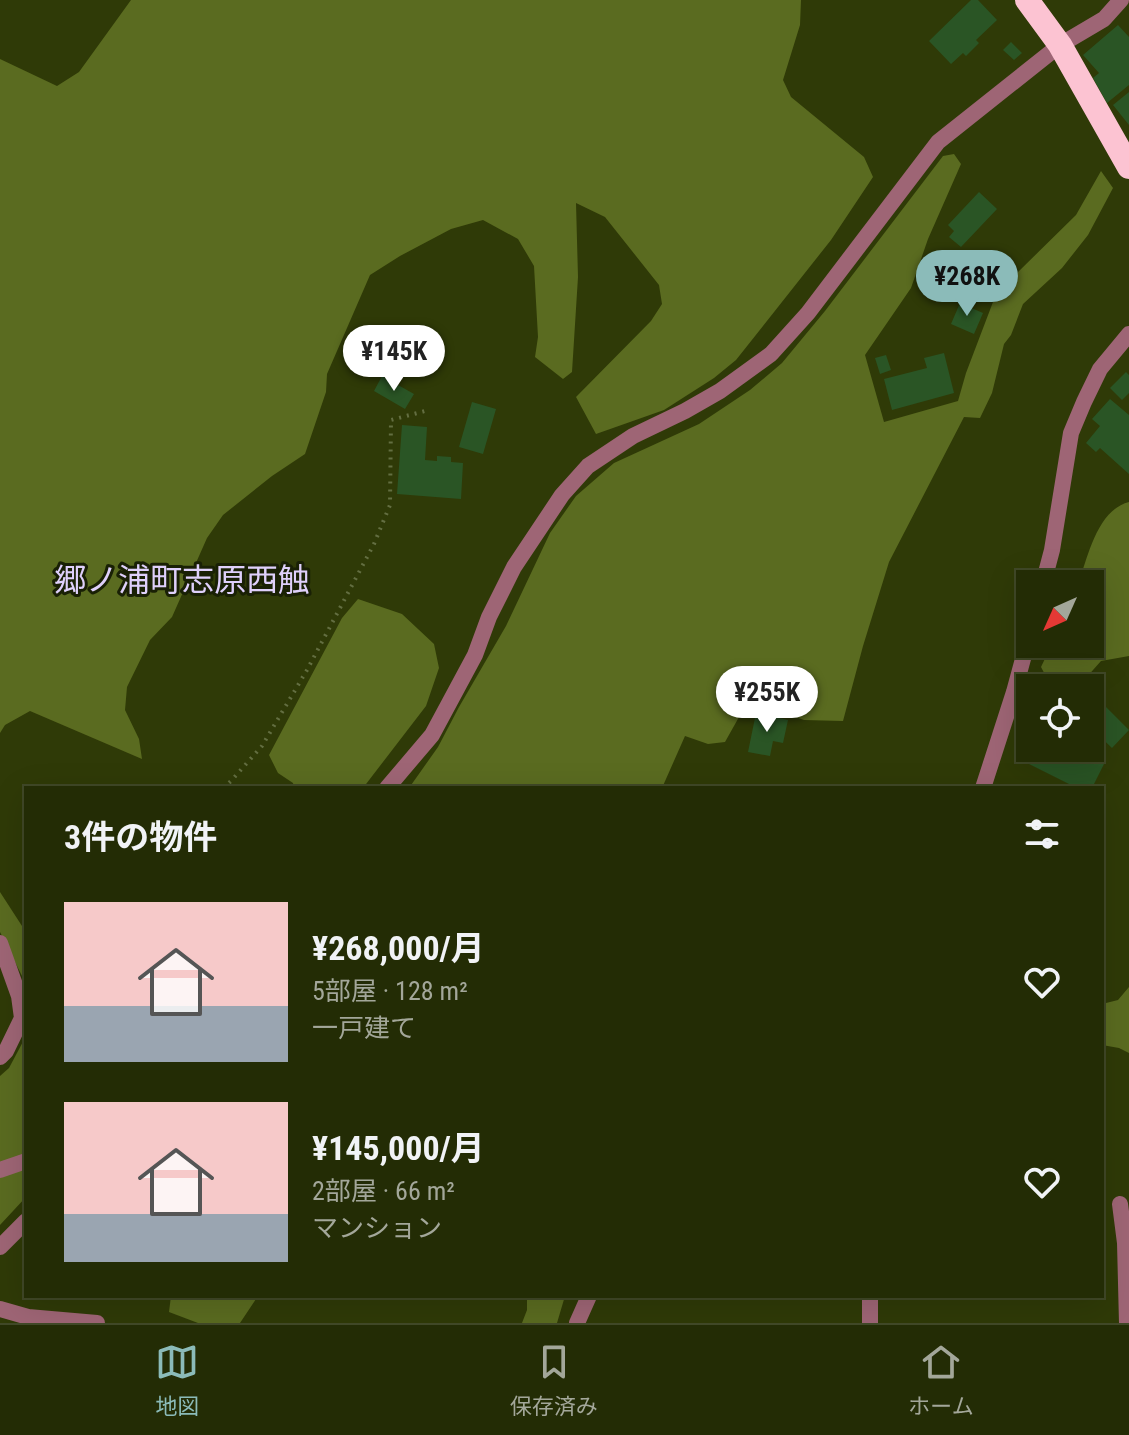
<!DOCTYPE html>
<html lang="ja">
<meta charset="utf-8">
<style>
:root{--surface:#232c05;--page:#2b340f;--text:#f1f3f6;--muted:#a3a79a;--line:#404827;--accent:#8bbbb9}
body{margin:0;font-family:"Roboto Condensed","Noto Sans JP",sans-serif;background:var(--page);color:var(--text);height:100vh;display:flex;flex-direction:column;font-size:30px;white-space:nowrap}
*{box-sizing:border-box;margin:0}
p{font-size:26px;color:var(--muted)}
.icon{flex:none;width:44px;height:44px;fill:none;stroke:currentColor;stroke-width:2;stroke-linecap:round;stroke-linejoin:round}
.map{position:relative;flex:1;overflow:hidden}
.panel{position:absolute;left:24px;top:786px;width:1080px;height:512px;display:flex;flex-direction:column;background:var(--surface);border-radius:0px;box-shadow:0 8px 32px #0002,0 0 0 2px var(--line)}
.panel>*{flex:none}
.needle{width:52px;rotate:225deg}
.buttons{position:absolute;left:1016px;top:570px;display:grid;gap:16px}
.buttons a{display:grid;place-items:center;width:88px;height:88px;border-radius:0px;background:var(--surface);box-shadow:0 8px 32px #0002,0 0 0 2px var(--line);font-size:40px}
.price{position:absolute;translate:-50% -68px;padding:0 18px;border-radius:28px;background:#fff;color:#222;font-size:26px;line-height:52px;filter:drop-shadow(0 2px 4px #0008)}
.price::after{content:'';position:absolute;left:50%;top:48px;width:24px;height:18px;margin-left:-12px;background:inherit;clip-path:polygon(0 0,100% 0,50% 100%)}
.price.active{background:var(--accent);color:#111}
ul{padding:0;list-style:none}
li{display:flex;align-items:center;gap:24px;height:200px;padding:0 40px}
li span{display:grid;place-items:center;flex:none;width:224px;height:160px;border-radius:0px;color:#555}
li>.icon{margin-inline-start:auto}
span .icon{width:96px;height:96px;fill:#fffc;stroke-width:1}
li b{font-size:34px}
h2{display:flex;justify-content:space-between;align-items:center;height:96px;padding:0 40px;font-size:34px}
.menu{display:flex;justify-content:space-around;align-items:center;height:112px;border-top:2px solid var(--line);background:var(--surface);font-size:22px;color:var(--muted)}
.menu a{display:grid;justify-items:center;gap:4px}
.menu .active{color:var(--accent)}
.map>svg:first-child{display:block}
.forest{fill:#5a6b20}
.building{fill:#2a5525}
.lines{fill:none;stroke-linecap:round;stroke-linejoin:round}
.path{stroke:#636e41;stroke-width:4;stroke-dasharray:2 6;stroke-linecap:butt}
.street{stroke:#9e6575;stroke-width:16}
.highway{stroke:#fcc3d2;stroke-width:24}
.labels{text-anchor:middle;stroke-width:6;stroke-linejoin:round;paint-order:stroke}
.quarter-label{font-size:32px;fill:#dfd0fb;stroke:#192005}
</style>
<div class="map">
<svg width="1129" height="1323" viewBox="0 0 1129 1323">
<rect width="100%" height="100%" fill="#2f3a07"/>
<path class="forest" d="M 131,0 L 801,0 L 800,25 L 783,80 L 791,97 L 864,157 L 873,177 L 831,240 L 736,360 L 714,378 L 664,410 L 596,434 L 576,397 L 651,321 L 662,304 L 659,285 L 605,217 L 576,203 L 578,277 L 572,372 L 563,379 L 535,357 L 538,337 L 534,266 L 518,239 L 483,220 L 451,229 L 400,256 L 370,275 L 327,374 L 326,392 L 305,454 L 272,476 L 223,515 L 207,538 L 172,617 L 150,640 L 127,687 L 125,710 L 139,739 L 142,759 L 30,711 L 5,725 L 0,733 L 0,59 L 57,86 L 79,72 Z
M 954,154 L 961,164 L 928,239 L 911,288 L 865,355 L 884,422 L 958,401 L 966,373 L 993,302 L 1017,273 L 1076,215 L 1101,171 L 1113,188 L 1088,235 L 1062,268 L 1023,304 L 1011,335 L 1004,344 L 992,393 L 980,418 L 964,417 L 889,562 L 863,646 L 843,721 L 804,720 L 748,701 L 725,742 L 708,744 L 685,736 L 662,788 L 409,788 L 438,747 L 459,707 L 506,626 L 550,533 L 576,496 L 614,463 L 699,424 L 750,390 L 782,363 L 825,311 L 943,156 Z
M 1129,502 L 1129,656 L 1101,661 L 1077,688 L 1052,688 L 1041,667 L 1052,644 L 1090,644 L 1090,584 L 1078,584 C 1088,557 1097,510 1129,502 Z
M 358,599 L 402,614 L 434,644 L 439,668 L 426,706 L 363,788 L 294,788 L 293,783 L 278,773 L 269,755 L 342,618 Z
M 0,892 L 22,926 L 26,928 L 26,984 L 0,932 Z
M 1129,987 L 1129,1053 L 1119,1048 L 1102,1045 L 1102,1004 L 1118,1000 Z
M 26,1036 L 26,1197 L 0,1225 L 0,1076 L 9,1068 Z
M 171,1296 L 258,1296 L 240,1323 L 198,1323 L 169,1312 Z
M 527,1296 L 565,1296 L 557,1323 L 522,1323 L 527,1310 Z"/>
<path class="building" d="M 971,0 L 978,0 L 997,20 L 976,40 L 979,43 L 966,56 L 963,53 L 951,64 L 929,41 Z
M 1118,25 L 1129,37 L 1129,85 L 1107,103 L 1093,78 L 1099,73 L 1083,55 Z
M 1011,42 L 1022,53 L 1014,60 L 1003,50 Z
M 1129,92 L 1129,125 L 1113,105 Z
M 979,192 L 997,209 L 961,247 L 949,237 L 954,231 L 948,225 Z
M 960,303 L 983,313 L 974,334 L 951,324 Z
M 944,353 L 954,393 L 892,410 L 884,379 L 927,368 L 924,358 Z
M 886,355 L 891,370 L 880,374 L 875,358 Z
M 1126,372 L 1129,375 L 1129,393 L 1122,400 L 1110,388 Z
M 382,376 L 414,394 L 405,409 L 374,391 Z
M 1110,399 L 1129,415 L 1129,474 L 1100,448 L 1096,452 L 1086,443 L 1100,426 L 1092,419 Z
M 472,402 L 496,409 L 483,454 L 459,447 Z
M 402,425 L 427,427 L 425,460 L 437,461 L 437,456 L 451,457 L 451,462 L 463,463 L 461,499 L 397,494 Z
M 1095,696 L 1129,730 L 1112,748 L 1090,727 L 1090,701 Z
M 756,713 L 788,720 L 783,743 L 773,741 L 770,756 L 748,752 Z
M 1030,741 L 1030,748 L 1072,748 L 1104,764 L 1092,788 L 1077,788 L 1021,760 Z"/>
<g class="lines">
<path class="path" d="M 223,788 L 231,781 L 262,746 L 307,670 L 374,544 L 390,505 L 391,420 L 425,411"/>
<path class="street" d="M 1043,584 L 1052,550 L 1071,433 L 1084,402 L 1100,369 L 1129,334
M 387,788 L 432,735 L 475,655 L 489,617 L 514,567 L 562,495 L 588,466 L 633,436 L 685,411 L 720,391 L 771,354 L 808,313 L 938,142 L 1060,45 L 1104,19 L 1121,0
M 983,788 L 1014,692 L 1030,633
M 0,943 L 19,996 L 22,1018 L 6,1051 L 0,1057
M 0,1170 L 26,1161
M 1120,1204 L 1125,1243 L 1127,1323
M 0,1247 L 26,1221
M 0,1309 L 28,1317 L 97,1323
M 577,1323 L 589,1296
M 870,1323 L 870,1296"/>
<path class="highway" d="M 1027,0 L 1060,45 L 1129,167"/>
</g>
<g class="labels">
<g class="quarter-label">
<text x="182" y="591">郷ノ浦町志原西触</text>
</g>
</g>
</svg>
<div class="buttons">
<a><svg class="needle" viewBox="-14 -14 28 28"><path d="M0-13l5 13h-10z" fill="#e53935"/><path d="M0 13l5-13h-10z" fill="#a3a79a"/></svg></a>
<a><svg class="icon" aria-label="locate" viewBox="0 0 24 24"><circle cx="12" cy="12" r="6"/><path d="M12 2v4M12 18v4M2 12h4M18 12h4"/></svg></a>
</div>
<b class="price active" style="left:967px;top:318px">¥268K</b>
<b class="price" style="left:394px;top:393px">¥145K</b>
<b class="price" style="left:767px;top:734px">¥255K</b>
<section class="panel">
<h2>3件の物件<svg class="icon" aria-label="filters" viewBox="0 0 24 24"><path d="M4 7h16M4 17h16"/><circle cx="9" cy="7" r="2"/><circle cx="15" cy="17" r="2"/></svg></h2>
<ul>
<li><span style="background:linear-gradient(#f6c9c9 65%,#9aa5b1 0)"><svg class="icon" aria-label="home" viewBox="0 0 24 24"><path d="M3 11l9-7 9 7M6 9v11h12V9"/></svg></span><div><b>¥268,000/月</b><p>5部屋 · 128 m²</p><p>一戸建て</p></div><svg class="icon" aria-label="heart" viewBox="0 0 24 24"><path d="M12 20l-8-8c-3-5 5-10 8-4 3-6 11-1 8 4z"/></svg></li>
<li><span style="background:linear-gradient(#f6c9c9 70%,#9aa5b1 0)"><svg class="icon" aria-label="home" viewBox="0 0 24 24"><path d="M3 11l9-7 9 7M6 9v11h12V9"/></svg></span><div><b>¥145,000/月</b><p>2部屋 · 66 m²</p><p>マンション</p></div><svg class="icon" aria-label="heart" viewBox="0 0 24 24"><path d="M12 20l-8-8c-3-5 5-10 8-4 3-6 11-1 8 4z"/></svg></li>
</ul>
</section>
</div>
<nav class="menu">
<a class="active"><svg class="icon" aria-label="map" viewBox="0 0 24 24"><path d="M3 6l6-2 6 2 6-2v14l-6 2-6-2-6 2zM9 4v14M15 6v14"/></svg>地図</a>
<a><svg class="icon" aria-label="saved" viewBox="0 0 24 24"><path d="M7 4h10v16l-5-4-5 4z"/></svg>保存済み</a>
<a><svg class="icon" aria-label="home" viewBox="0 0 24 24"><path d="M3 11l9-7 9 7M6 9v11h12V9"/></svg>ホーム</a>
</nav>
